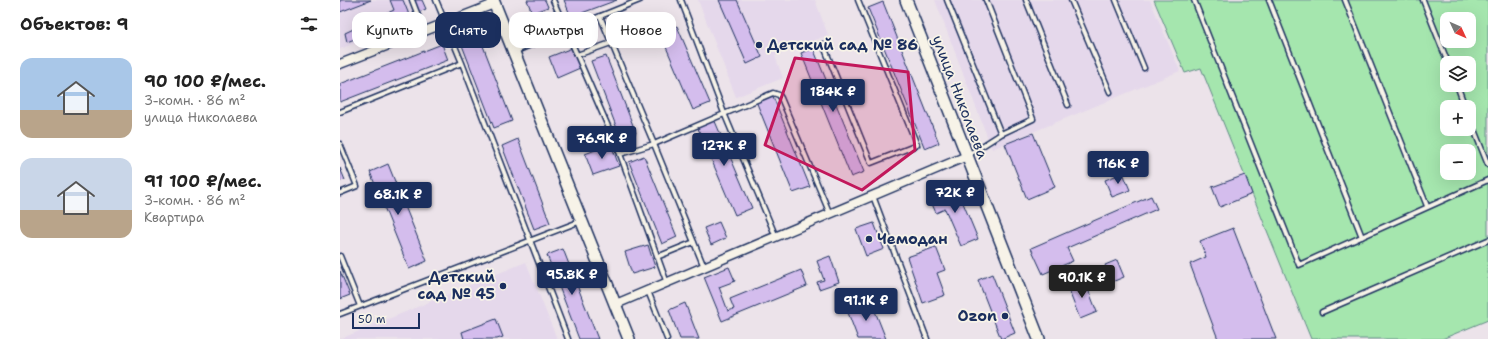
<!DOCTYPE html>
<html lang="ru">
<meta charset="utf-8">
<style>
:root{--surface:#fff;--page:#f2f2f2;--text:#222;--muted:#767676;--accent:#1b2f5e}
body{margin:0;font-family:"Shantell Sans",sans-serif;background:var(--page);color:var(--text);height:100vh;display:flex;flex-direction:column;font-size:15px;white-space:nowrap}
*{box-sizing:border-box;margin:0}
p{font-size:13px;color:var(--muted)}
.icon{flex:none;width:22px;height:22px;fill:none;stroke:currentColor;stroke-width:2;stroke-linecap:round;stroke-linejoin:round}
.map{position:relative;flex:1;overflow:hidden}
.details{display:flex;flex-direction:column;background:var(--surface);width:340px}
.details>*{flex:none}
.guide{position:absolute;left:12px;top:12px;width:380px;height:36px;display:flex;gap:8px}
.needle{width:26px;rotate:134deg}
.tools{position:absolute;left:1100px;top:12px;display:grid;gap:8px}
.tools a{display:grid;place-items:center;width:36px;height:36px;border-radius:8px;background:var(--surface);box-shadow:0 4px 16px #0002;font-size:20px}
.scale{position:absolute;left:12px;bottom:10px;width:68px;box-sizing:border-box;padding-left:4px;border:2px solid #1b2f5e;border-top:0;font-size:11px;line-height:14px;white-space:nowrap;color:#1b2f5e;-webkit-text-stroke:3px #f7f3e8;paint-order:stroke}
.price{position:absolute;translate:-50% -34px;padding:0 9px;border-radius:4px;background:var(--accent);color:#fff;font-size:13px;line-height:26px;filter:drop-shadow(0 1px 2px #0008)}
.price::after{content:'';position:absolute;left:50%;top:24px;width:12px;height:9px;margin-left:-6px;background:inherit;clip-path:polygon(0 0,100% 0,50% 100%)}
.price.selected{background:#222;color:#fff}
ul{padding:0;list-style:none}
li{display:flex;align-items:center;gap:12px;height:100px;padding:0 20px}
li span{display:grid;place-items:center;flex:none;width:112px;height:80px;border-radius:12px;color:#555}
li>.icon{margin-inline-start:auto}
span .icon{width:48px;height:48px;fill:#fffc;stroke-width:1}
li b{font-size:17px}
h2{display:flex;justify-content:space-between;align-items:center;height:48px;padding:0 20px;font-size:17px}
.chip{padding:0 14px;border-radius:12px;background:var(--surface);box-shadow:0 4px 16px #0002;font-size:14px;line-height:36px}
.chip.selected{background:var(--accent);color:#fff}
main{display:flex;flex:1;min-height:0}
.map>svg:first-child{display:block}
.built{fill:#e5d8eb}
.green{fill:#a5e6ae;stroke:#608a86;fill-rule:evenodd}
.building{fill:#d4bded;stroke:#1b2f5e}
.lines{fill:none;stroke-linecap:round;stroke-linejoin:round}
.lane-casing{stroke:#1b2f5e;stroke-width:7}
.street-casing{stroke:#1b2f5e;stroke-width:11}
.secondary-casing{stroke:#1b2f5e;stroke-width:14}
.lane{stroke:#f7f3e8;stroke-width:4}
.street{stroke:#f7f3e8;stroke-width:8}
.secondary{stroke:#f7f3e8;stroke-width:11}
.marked{fill:#c2185b;fill-opacity:0.2;stroke:#c2185b;stroke-width:3;stroke-linejoin:round}
.poi-dot{fill:#1b2f5e;stroke:#f7f3e8;stroke-width:1.5}
.labels{text-anchor:middle;stroke-width:3.5;stroke-linejoin:round;paint-order:stroke}
.poi-label{font-size:15px;font-weight:bold;fill:#1b2f5e;stroke:#f7f3e8;text-anchor:start}
.street-label{font-size:15px;fill:#1b2f5e;stroke:#f7f3e8}
</style>
<main>
<section class="details">
<h2>Объектов: 9<svg class="icon" aria-label="filters" viewBox="0 0 24 24"><path d="M4 7h16M4 17h16"/><circle cx="9" cy="7" r="2"/><circle cx="15" cy="17" r="2"/></svg></h2>
<ul>
<li><span style="background:linear-gradient(#a9c7e8 65%,#b9a48a 0)"><svg class="icon" aria-label="home" viewBox="0 0 24 24"><path d="M3 11l9-7 9 7M6 9v11h12V9"/></svg></span><div><b>90 100 ₽/мес.</b><p>3-комн. · 86 m²</p><p>улица Николаева</p></div></li>
<li><span style="background:linear-gradient(#c9d6e8 65%,#b9a48a 0)"><svg class="icon" aria-label="home" viewBox="0 0 24 24"><path d="M3 11l9-7 9 7M6 9v11h12V9"/></svg></span><div><b>91 100 ₽/мес.</b><p>3-комн. · 86 m²</p><p>Квартира</p></div></li>
</ul>
</section>
<div class="map">
<svg width="1148" height="339" viewBox="0 0 1148 339">
<rect width="100%" height="100%" fill="#ece3ea"/>
<filter id="ink" filterUnits="userSpaceOnUse"><feTurbulence type="fractalNoise" baseFrequency=".025" numOctaves="2"/><feDisplacementMap in="SourceGraphic" scale="8" xChannelSelector="R" yChannelSelector="G"/><feConvolveMatrix kernelMatrix="1 2 1 2 8 2 1 2 1" color-interpolation-filters="sRGB"/></filter>
<g filter="url(#ink)">
<path class="built" d="M 0,0 L 67,0 L 76,20 L 0,49 Z
M 358,0 L 475,0 L 488,35 L 435,56 L 443,78 L 396,97 Z
M 595,0 L 810,0 L 840,71 L 652,149 Z
M 186,262 L 217,339 L 0,339 Z"/>
<path class="green" d="M 814,0 L 1148,0 L 1148,320 L 1102,339 L 971,339 L 861,68 L 845,73 ZM 1107,19 L 1129,19 L 1129,41 L 1107,41 ZM 1107,63 L 1129,63 L 1129,85 L 1107,85 ZM 1107,107 L 1129,107 L 1129,129 L 1107,129 ZM 1107,151 L 1129,151 L 1129,173 L 1107,173 Z"/>
<path class="building" d="M 0,0 L 31,0 L 0,12 Z
M 50,0 L 63,0 L 70,17 L 7,42 L 5,33 L 54,10 Z
M 73,0 L 82,0 L 86,9 L 79,12 Z
M 187,0 L 205,0 L 208,7 L 192,13 Z
M 224,0 L 277,0 L 231,17 Z
M 379,0 L 397,0 L 422,57 L 407,64 Z
M 543,2 L 599,143 L 585,149 L 528,8 Z
M 337,26 L 370,103 L 353,110 L 320,33 Z
M 138,33 L 172,121 L 154,128 L 120,40 Z
M 102,44 L 108,60 L 0,102 L 0,84 Z
M 232,48 L 240,68 L 217,78 L 209,57 Z
M 473,48 L 524,172 L 511,177 L 461,53 Z
M 266,56 L 296,133 L 281,139 L 251,61 Z
M 432,94 L 470,187 L 453,193 L 416,101 Z
M 374,119 L 412,208 L 395,215 L 357,126 Z
M 693,133 L 715,187 L 687,199 L 665,144 Z
M 178,139 L 210,223 L 194,229 L 162,146 Z
M 271,144 L 279,166 L 253,175 L 245,154 Z
M 304,156 L 337,237 L 322,244 L 289,162 Z
M 48,164 L 87,261 L 69,269 L 30,172 Z
M 0,168 L 5,180 L 0,181 Z
M 783,173 L 790,190 L 772,197 L 765,180 Z
M 905,175 L 912,194 L 880,207 L 872,187 Z
M 616,186 L 638,239 L 621,246 L 605,209 L 596,213 L 589,197 Z
M 811,196 L 817,209 L 727,248 L 733,261 L 703,274 L 691,248 Z
M 379,222 L 386,238 L 371,245 L 364,228 Z
M 534,223 L 544,249 L 526,256 L 516,229 Z
M 893,228 L 936,339 L 878,339 L 850,264 L 866,257 L 860,241 Z
M 308,245 L 315,267 L 292,274 L 285,252 Z
M 596,247 L 605,270 L 597,273 L 605,295 L 583,303 L 567,257 Z
M 223,249 L 258,339 L 239,339 L 207,255 Z
M 490,256 L 499,282 L 479,289 L 477,282 L 484,280 L 477,261 Z
M 777,260 L 784,277 L 772,282 L 765,265 Z
M 389,267 L 395,281 L 379,287 L 388,311 L 394,309 L 390,299 L 461,270 L 467,286 L 382,321 L 364,277 Z
M 0,271 L 10,295 L 0,299 Z
M 652,274 L 675,333 L 661,339 L 638,280 Z
M 744,279 L 757,312 L 740,319 L 727,286 Z
M 531,301 L 546,339 L 518,339 L 507,310 Z
M 345,303 L 359,339 L 340,339 L 329,310 Z
M 156,319 L 163,337 L 157,339 L 124,339 L 122,332 Z"/>
<g class="lines">
<g class="lane-casing">
<path id="lane" d="M 72,0 L 84,31
M 213,0 L 237,55 L 271,43
M 341,0 L 384,113 L 436,237
M 607,0 L 661,134
M 686,0 L 728,105
M 731,0 L 770,92
M 776,0 L 804,68
M 854,0 L 959,265 L 1148,180
M 929,0 L 1022,237
M 1005,0 L 1087,206
M 1083,0 L 1108,63
M 260,16 L 314,144 L 364,267
M 483,44 L 531,163 L 577,145 L 518,0
M 174,52 L 226,30 L 300,0
M 237,55 L 280,154 L 327,283
M 122,63 L 228,339
M 1117,85 L 1125,107
M 0,112 L 122,63 L 96,0
M 1129,117 L 1148,165
M 0,144 L 17,186 L 0,193
M 280,154 L 314,144 L 433,93 L 439,95 L 441,98 L 490,214
M 628,155 L 661,134 L 693,119 L 646,0
M 533,196 L 587,339
M 0,256 L 20,306
M 317,257 L 354,242
M 308,291 L 327,339
M 982,312 L 1148,240
M 0,314 L 241,221"/>
</g>
<g class="street-casing">
<path id="street" d="M 0,64 L 154,4
M 276,304 L 627,156"/>
</g>
<g class="secondary-casing">
<path id="secondary" d="M 153,0 L 289,339
M 566,0 L 699,339"/>
</g>
<use href="#lane" class="lane"/>
<use href="#street" class="street"/>
<use href="#secondary" class="secondary"/>
</g>
</g>
<path class="marked" d="M 455,58 L 568,72 L 575,150 L 522,190 L 425,145 Z"/>
<g class="poi-dot">
<circle cx="419" cy="45" r="4"/>
<circle cx="529" cy="239" r="4"/>
<circle cx="163" cy="286" r="4"/>
<circle cx="665" cy="316" r="4"/>
</g>
<g class="labels">
<g class="poi-label">
<text x="427" y="50">Детский сад № 86</text>
<text x="537" y="244">Чемодан</text>
<text x="155" y="282" text-anchor="end">Детский<tspan x="155" dy="17">сад № 45</tspan></text>
<text x="657" y="321" text-anchor="end">Ozon</text>
</g>
<g class="street-label">
<text transform="translate(620 97) rotate(69)" y="5">улица Николаева</text>
</g>
</g>
</svg>
<div class="tools">
<a><svg class="needle" viewBox="-14 -14 28 28"><path d="M0-13l5 13h-10z" fill="#e53935"/><path d="M0 13l5-13h-10z" fill="#767676"/></svg></a>
<a><svg class="icon" aria-label="layers" viewBox="0 0 24 24"><path d="M12 4l9 5-9 5-9-5zM3 14l9 5 9-5"/></svg></a>
<a>+</a>
<a>−</a>
</div>
<div class="scale">50 m</div>
<b class="price" style="left:493px;top:113px">184K ₽</b>
<b class="price" style="left:262px;top:160px">76.9K ₽</b>
<b class="price" style="left:384px;top:167px">127K ₽</b>
<b class="price" style="left:778px;top:185px">116K ₽</b>
<b class="price" style="left:615px;top:214px">72K ₽</b>
<b class="price" style="left:58px;top:216px">68.1K ₽</b>
<b class="price" style="left:232px;top:296px">95.8K ₽</b>
<b class="price selected" style="left:742px;top:299px">90.1K ₽</b>
<b class="price" style="left:526px;top:322px">91.1K ₽</b>
<div class="guide">
<a class="chip">Купить</a>
<a class="chip selected">Снять</a>
<a class="chip">Фильтры</a>
<a class="chip">Новое</a>
</div>
</div>
</main>
